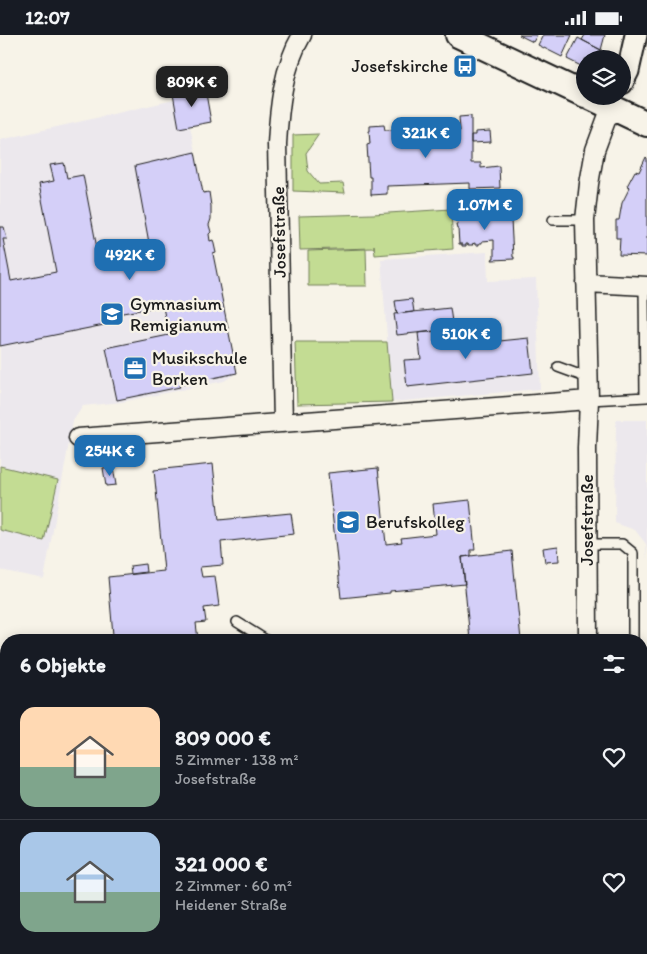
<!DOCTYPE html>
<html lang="de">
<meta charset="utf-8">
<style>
:root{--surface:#171b24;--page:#242831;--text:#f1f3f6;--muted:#9ea1a6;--line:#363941;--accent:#1f6fb2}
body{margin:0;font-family:Itim,sans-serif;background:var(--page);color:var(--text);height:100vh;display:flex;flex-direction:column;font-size:19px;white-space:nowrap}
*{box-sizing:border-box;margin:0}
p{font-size:16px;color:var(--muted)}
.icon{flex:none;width:28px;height:28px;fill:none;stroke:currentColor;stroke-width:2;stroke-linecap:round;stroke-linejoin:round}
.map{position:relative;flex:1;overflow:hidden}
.details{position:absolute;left:0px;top:599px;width:648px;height:321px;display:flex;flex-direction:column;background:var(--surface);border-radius:20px 20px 0 0;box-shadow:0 2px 12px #0003}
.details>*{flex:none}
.buttons{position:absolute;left:576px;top:15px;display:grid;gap:10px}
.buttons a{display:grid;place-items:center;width:55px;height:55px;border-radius:50%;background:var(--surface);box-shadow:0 2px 12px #0003;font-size:25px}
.price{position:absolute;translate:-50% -42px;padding:0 11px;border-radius:10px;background:var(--accent);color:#fff;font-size:16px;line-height:32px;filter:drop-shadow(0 1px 2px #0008)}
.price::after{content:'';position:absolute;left:50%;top:30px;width:15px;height:11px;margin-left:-8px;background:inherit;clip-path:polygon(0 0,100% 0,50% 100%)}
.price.current{background:#222;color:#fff}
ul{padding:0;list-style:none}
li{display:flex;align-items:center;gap:15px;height:125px;padding:0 20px}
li+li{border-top:1px solid var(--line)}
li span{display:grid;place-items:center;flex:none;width:140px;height:100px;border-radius:15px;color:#555}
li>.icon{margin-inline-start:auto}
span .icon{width:60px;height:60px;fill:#fffc;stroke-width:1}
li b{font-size:21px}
h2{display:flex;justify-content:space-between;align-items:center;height:60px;padding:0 20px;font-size:21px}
.status{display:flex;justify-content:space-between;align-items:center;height:35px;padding:0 25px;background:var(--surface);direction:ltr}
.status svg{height:14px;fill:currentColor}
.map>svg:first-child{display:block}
.built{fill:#ece8ed}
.green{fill:#c3dc93;stroke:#707c58}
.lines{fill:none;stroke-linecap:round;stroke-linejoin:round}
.stream{stroke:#608f99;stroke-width:5}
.river{stroke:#8ddbec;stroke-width:31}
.building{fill:#d4cff8;stroke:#1c1c1c}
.service-casing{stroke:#1c1c1c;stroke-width:12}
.minor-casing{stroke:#1c1c1c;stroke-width:21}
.tertiary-casing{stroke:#1c1c1c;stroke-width:25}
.secondary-casing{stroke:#1c1c1c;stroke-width:28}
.service{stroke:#f7f3e8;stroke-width:9}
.minor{stroke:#f7f3e8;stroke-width:18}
.tertiary{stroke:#f7f3e8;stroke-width:21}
.secondary{stroke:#f7f3e8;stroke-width:24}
.labels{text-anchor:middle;stroke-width:4.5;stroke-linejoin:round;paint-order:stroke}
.poi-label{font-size:18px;fill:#1c1c1c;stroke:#f7f3e8;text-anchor:start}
.street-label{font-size:18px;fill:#1c1c1c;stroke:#f7f3e8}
</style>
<div class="status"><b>12:07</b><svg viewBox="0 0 49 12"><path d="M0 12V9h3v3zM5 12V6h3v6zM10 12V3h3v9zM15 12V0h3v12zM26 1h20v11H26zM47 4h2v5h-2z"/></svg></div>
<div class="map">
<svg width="647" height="919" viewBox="0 0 647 919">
<rect width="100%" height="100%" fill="#f7f3e8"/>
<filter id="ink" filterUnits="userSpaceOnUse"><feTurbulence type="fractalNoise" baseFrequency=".02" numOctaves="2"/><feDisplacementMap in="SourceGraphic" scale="10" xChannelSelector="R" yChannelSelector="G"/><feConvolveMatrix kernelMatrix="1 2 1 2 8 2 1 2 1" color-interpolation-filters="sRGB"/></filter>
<g filter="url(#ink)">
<path class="built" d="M 174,65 L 179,93 L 190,91 L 203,158 L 211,184 L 209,190 L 211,197 L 209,199 L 210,206 L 213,205 L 214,209 L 216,218 L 213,219 L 237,338 L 224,346 L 122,367 L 83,371 L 73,386 L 44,544 L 0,535 L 0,105 Z
M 487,217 L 488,246 L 536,244 L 540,354 L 392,367 L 381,224 Z
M 616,385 L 647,385 L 647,525 L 646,509 L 635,495 L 615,488 Z"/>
<path class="green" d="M 319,99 L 306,118 L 308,136 L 319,149 L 343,148 L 345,158 L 293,156 L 293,100 Z
M 451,174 L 453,214 L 375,220 L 374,210 L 374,213 L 300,215 L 299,181 L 373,179 Z
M 366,214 L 367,251 L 308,251 L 308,216 Z
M 295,307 L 387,307 L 392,367 L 297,369 Z
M 0,431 L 58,445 L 44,506 L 0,495 Z
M 0,631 L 6,639 L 6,903 L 0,903 Z
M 641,839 L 647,848 L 647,919 L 382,919 L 375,914 L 641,914 Z"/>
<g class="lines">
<path class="stream" d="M 0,813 L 1,811"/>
<path class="river" d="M 0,807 L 1,811 L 6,821
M 350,914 L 357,919"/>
</g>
<path class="building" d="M 519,0 L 537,0 L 533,7 Z
M 543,0 L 572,0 L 562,22 L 538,10 Z
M 585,0 L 605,0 L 601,15 L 582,5 Z
M 578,3 L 601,15 L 597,24 L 585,24 L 585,33 L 567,24 Z
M 200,35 L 205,53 L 183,57 L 180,39 Z
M 205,53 L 211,87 L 179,93 L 173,59 Z
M 471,81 L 471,128 L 481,128 L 481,133 L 499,131 L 500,153 L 470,154 L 470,148 L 387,151 L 387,159 L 371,160 L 371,142 L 369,142 L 367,110 L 370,109 L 369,96 L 370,96 L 370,91 L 384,90 L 385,95 L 409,94 L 410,98 L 460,96 L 459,82 Z
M 490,96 L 491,107 L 471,108 L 471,100 L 475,100 L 475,97 Z
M 195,117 L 203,158 L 209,157 L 211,171 L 211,184 L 209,190 L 211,197 L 209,199 L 210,206 L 213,205 L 214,209 L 216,218 L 213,219 L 237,338 L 179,350 L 180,352 L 117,365 L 106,313 L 169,300 L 162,268 L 156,269 L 157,272 L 117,279 L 119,287 L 0,311 L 0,191 L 0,192 L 4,192 L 7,204 L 3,204 L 11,246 L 56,237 L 39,149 L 54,146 L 50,130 L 64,128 L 67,143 L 83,140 L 100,229 L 155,219 L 152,207 L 149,208 L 135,131 Z
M 646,122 L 647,123 L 647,221 L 619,220 L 620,203 L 616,203 L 616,185 L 619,185 L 622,168 L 630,152 L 627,151 L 635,136 L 639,137 Z
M 474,168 L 481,169 L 482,184 L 514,183 L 514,185 L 511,185 L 513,222 L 514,222 L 514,224 L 492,225 L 493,223 L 494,223 L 494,205 L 482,206 L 482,208 L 479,208 L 479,210 L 475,210 L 475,208 L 472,209 L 473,210 L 468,210 L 468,209 L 466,209 L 466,211 L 462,211 L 462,209 L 459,209 L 458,194 L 457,194 L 456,190 L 458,190 L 456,181 L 459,181 L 458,177 L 457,177 L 456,173 L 458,173 L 458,171 L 474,170 Z
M 412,264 L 414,277 L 397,279 L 395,266 Z
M 450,273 L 453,294 L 397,300 L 394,279 Z
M 449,295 L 451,311 L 529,303 L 533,338 L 407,352 L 404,325 L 421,324 L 418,298 Z
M 213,429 L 219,485 L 291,478 L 294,499 L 221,507 L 223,530 L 200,532 L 202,542 L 215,541 L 219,571 L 204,573 L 206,587 L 196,588 L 198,605 L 119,605 L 118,600 L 113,600 L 108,542 L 164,536 L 154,435 Z
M 113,432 L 116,450 L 106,451 L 103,433 Z
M 378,433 L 386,509 L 402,507 L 401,503 L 436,499 L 433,469 L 470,465 L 475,515 L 471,515 L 471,521 L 462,522 L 465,549 L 390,556 L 390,558 L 341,563 L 328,438 Z
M 558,511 L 559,526 L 545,527 L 543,513 Z
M 512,516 L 521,605 L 470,605 L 462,522 Z
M 145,529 L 146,537 L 131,539 L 130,531 Z"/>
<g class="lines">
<g class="service-casing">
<path id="service" d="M 553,185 L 585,185
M 644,251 L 645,362
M 558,332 L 588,343
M 589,365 L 647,362
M 587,509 L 622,509 L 633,518 L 633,605
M 237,587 L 266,605"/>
</g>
<g class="minor-casing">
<path id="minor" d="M 586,248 L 647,251
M 283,388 L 277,109 C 279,73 283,32 302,0
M 78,403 L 589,365
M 588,605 L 587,413 L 589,365 L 585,185 L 589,149 L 595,115 L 611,72
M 641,837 L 643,840"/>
</g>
<g class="tertiary-casing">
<path id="tertiary" d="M 622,48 L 628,36 L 636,0"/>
</g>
<g class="secondary-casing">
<path id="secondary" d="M 458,0 L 585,60
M 588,61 L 647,89"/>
</g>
<use href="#service" class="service"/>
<use href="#minor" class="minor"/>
<use href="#tertiary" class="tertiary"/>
<use href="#secondary" class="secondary"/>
</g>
</g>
<defs>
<g id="bus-square" transform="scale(1.25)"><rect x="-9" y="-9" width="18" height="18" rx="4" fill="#1f6fb2" stroke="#f7f3e8"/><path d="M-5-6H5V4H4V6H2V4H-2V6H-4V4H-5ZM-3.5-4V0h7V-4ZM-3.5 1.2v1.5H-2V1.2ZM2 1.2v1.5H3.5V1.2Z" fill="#fff"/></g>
<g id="school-square" transform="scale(1.25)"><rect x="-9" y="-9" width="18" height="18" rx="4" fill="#1f6fb2" stroke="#f7f3e8"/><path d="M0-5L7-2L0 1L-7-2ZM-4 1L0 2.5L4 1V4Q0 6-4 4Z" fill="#fff"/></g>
<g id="office-square" transform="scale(1.25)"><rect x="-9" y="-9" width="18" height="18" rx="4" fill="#1f6fb2" stroke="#f7f3e8"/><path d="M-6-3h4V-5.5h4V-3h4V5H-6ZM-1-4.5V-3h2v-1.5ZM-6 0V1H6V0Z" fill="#fff"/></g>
<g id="university-square" transform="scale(1.25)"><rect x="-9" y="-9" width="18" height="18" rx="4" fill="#1f6fb2" stroke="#f7f3e8"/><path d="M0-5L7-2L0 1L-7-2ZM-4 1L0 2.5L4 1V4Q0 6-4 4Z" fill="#fff"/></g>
</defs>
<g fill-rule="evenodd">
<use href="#bus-square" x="465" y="31"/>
<use href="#school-square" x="112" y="279"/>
<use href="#office-square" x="135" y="333"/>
<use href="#university-square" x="348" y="487"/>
</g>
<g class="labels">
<g class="poi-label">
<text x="448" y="37" text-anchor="end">Josefskirche</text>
<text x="130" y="275">Gymnasium<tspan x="130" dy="21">Remigianum</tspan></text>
<text x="152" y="329">Musikschule<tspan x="152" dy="21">Borken</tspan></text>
<text x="366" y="493">Berufskolleg</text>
</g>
<g class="street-label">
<text transform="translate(279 197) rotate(-91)" y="6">Josefstraße</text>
<text transform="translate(587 485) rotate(-90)" y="6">Josefstraße</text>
</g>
</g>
</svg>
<div class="buttons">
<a><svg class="icon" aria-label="layers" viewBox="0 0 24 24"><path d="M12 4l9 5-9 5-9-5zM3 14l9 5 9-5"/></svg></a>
</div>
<b class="price current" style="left:192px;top:73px">809K €</b>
<b class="price" style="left:426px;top:124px">321K €</b>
<b class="price" style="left:485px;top:196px">1.07M €</b>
<b class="price" style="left:130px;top:246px">492K €</b>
<b class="price" style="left:466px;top:325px">510K €</b>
<b class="price" style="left:110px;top:442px">254K €</b>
<section class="details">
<h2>6 Objekte<svg class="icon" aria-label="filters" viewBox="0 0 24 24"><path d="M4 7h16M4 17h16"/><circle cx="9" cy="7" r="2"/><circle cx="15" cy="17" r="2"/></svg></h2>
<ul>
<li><span style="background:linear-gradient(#ffd9b3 60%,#7fa58c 0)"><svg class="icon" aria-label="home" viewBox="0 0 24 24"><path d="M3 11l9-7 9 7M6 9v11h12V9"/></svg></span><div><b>809 000 €</b><p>5 Zimmer · 138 m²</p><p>Josefstraße</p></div><svg class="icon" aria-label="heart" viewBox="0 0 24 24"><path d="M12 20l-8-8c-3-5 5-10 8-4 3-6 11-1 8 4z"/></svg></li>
<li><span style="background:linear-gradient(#a9c7e8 60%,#7fa58c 0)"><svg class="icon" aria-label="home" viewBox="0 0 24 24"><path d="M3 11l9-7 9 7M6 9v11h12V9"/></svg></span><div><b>321 000 €</b><p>2 Zimmer · 60 m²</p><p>Heidener Straße</p></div><svg class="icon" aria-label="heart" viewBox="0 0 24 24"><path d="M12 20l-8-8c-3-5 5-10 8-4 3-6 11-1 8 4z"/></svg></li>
</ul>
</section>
</div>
